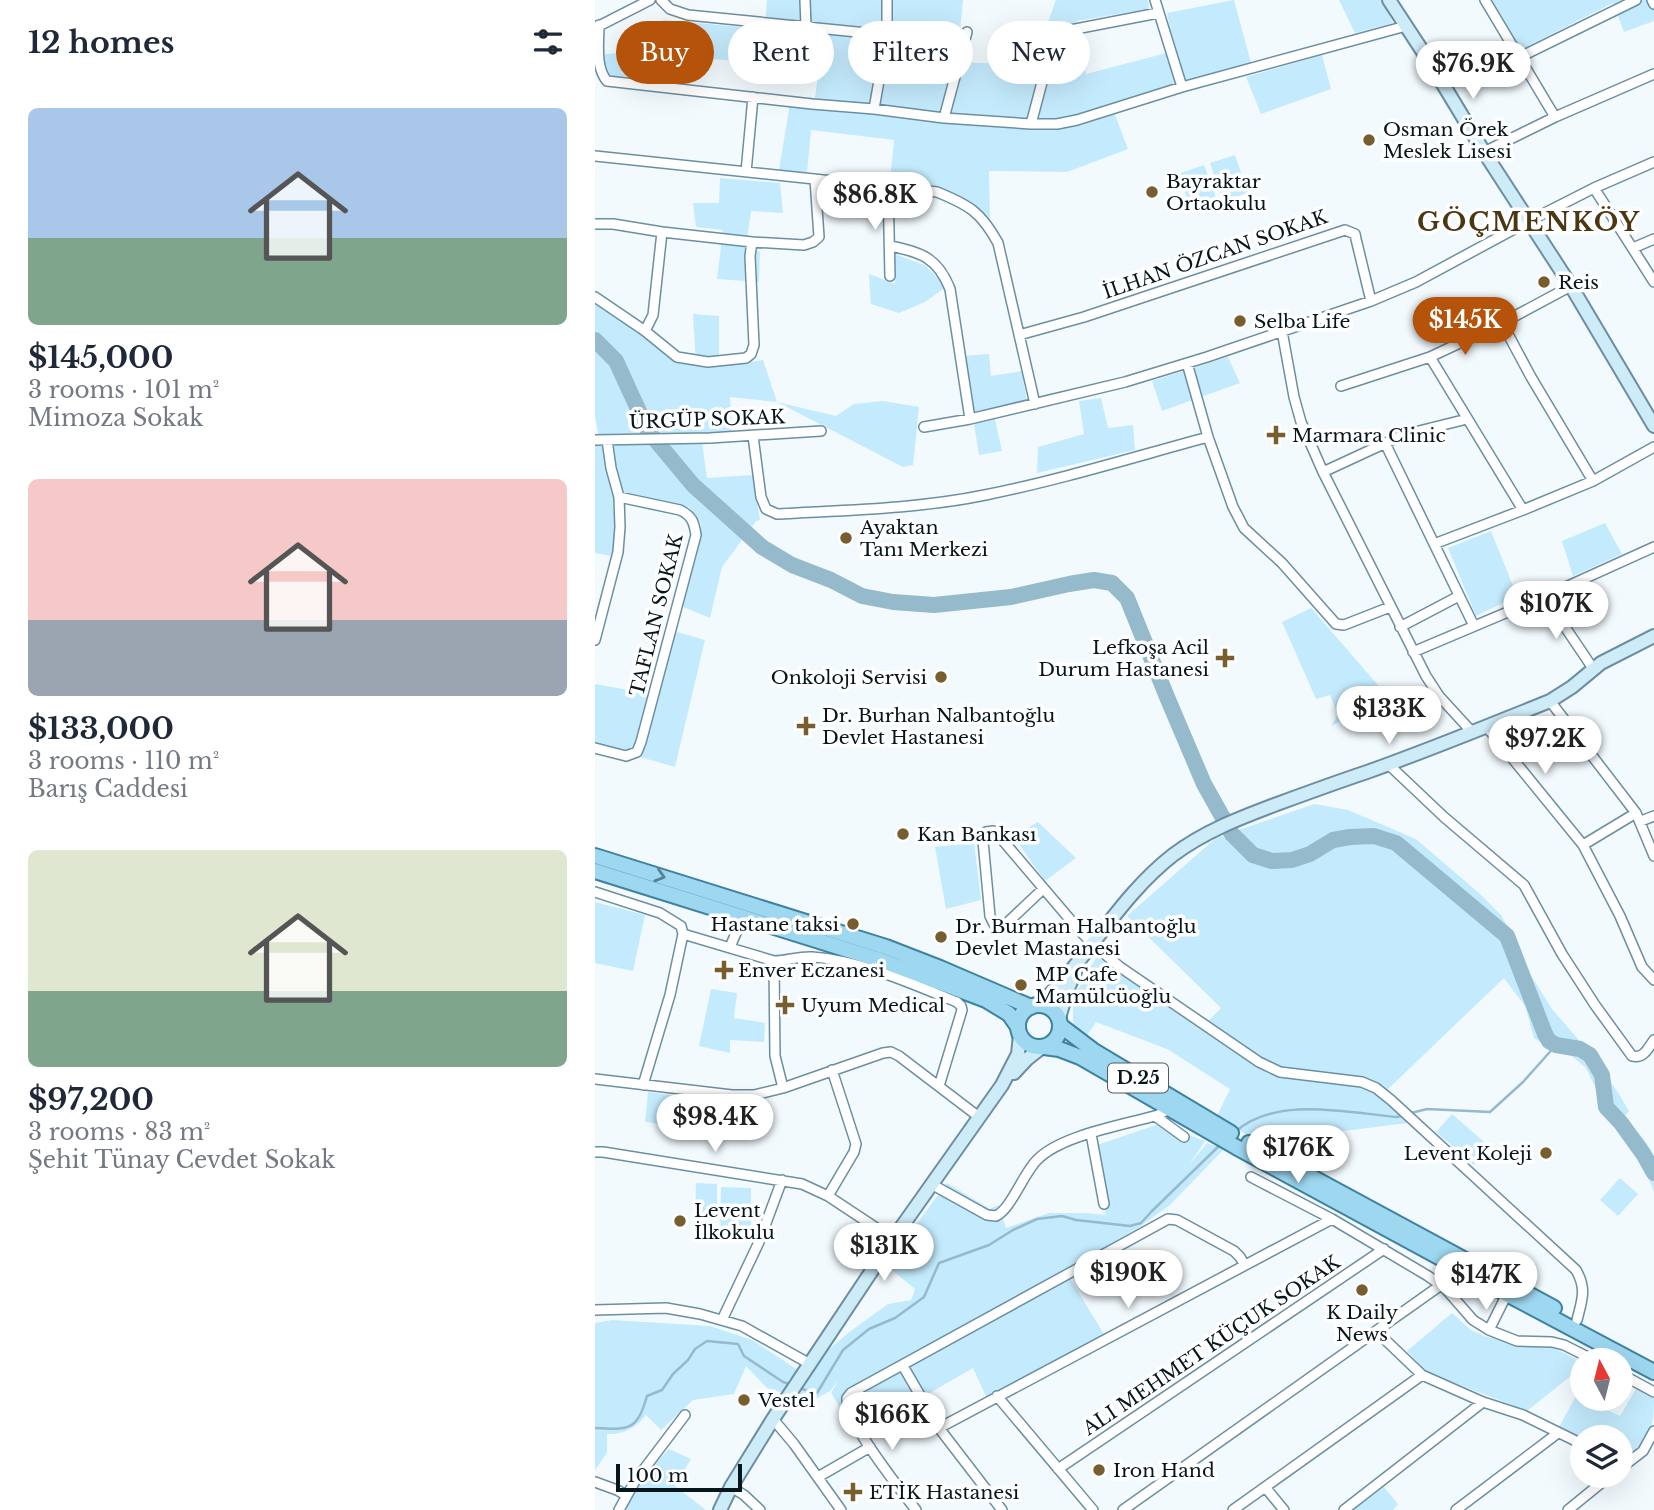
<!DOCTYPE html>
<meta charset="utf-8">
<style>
:root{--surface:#fff;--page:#f6f6f7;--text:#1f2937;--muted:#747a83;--accent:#b45309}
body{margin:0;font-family:"Libre Baskerville",serif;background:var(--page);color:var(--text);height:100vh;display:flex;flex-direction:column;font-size:26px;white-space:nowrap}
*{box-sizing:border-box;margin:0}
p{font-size:23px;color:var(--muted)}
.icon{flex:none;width:38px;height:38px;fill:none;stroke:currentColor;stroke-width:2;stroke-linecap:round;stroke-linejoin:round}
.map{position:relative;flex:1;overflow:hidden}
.panel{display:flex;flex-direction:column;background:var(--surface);width:595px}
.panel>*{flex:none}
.guide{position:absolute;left:21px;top:21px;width:665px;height:63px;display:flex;gap:14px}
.needle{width:46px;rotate:353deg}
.controls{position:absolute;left:975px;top:1348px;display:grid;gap:14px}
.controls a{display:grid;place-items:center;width:63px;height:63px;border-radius:50%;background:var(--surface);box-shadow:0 7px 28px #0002;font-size:35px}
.scale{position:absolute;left:21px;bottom:18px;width:126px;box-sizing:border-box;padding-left:7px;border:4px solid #07161c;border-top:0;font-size:19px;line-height:24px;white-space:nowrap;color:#07161c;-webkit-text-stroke:5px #fff;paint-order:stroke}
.price{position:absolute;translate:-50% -60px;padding:0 16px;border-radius:24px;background:#fff;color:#222;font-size:23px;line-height:46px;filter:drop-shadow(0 2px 4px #0008)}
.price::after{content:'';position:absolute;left:50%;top:42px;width:21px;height:16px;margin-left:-10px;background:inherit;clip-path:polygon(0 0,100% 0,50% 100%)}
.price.selected{background:var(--accent);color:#fff}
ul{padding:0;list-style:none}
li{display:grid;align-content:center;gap:14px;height:371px;padding:0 28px}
li span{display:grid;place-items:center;height:217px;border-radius:10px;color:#555}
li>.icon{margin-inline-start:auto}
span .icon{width:126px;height:126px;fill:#fffc;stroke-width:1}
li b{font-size:30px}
h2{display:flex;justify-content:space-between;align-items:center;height:84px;padding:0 28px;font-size:30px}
.chip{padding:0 24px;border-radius:32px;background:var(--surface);box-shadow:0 7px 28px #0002;font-size:24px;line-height:63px}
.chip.selected{background:var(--accent);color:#fff}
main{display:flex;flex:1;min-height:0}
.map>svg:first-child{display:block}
.green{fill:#c4ebfd}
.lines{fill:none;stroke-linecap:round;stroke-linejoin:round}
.stream{stroke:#95bacc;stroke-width:2.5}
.river{stroke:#95bacc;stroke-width:16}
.street-casing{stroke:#6b8fa1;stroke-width:12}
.secondary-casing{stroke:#6b8fa1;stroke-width:16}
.primary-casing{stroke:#3e829f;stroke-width:18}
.street{stroke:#fff;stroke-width:9}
.secondary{stroke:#ceebf8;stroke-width:12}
.primary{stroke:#9dd7f0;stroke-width:14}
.oneway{stroke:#5a8091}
.poi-dot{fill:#785d2f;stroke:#fff;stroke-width:2.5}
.labels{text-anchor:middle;stroke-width:7;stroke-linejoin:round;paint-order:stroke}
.shield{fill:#fff;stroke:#515c60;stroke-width:2}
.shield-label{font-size:18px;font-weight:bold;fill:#07161c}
.poi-label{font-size:19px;fill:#07161c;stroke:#fff;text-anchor:start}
.street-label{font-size:19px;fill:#07161c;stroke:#fff}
.district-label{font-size:26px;font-weight:bold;letter-spacing:2px;fill:#4b3711;stroke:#fff}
</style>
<main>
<section class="panel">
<h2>12 homes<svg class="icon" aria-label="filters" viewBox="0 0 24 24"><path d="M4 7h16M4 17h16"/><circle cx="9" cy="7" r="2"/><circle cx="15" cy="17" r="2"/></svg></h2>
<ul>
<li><span style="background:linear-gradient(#a9c7e8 60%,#7fa58c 0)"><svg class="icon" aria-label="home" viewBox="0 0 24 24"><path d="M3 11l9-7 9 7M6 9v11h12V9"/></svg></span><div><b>$145,000</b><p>3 rooms · 101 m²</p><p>Mimoza Sokak</p></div></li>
<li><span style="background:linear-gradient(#f6c9c9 65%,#9aa5b1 0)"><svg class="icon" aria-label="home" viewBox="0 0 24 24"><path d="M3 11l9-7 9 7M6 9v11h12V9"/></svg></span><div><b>$133,000</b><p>3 rooms · 110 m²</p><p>Barış Caddesi</p></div></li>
<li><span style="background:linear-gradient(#dfe7d0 65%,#7fa58c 0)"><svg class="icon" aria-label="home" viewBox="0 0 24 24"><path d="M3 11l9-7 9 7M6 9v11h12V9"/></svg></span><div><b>$97,200</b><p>3 rooms · 83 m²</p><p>Şehit Tünay Cevdet Sokak</p></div></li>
</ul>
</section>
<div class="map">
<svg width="1059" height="1510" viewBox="0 0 1059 1510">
<rect width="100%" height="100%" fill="#f2fafe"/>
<path class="green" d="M 172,0 L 368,0 L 362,62 L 411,64 L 425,23 L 451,28 L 461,0 L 553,0 L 554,9 L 481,21 L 491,74 L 579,51 L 572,13 L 639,0 L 656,63 L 516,104 L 533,149 L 472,172 L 394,171 L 395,220 L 374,201 L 341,188 L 295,181 L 299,140 L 216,130 L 212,173 L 184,170 L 196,97 L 220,98 L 224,68 L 196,63 L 197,33 L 175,32 L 170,64 L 89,56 L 81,82 L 10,75 L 10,54 L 66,50 L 68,20 L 170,29 Z
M 744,0 L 786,0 L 798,23 L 760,33 Z
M 896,0 L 1059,0 L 1059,21 L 1029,32 L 1018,3 L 925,50 Z
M 727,55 L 736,89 L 666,114 L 651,77 Z
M 640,155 L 653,193 L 628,201 L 615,163 Z
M 609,165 L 623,203 L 597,212 L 583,174 Z
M 125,178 L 185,183 L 188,213 L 156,211 L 151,247 L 165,252 L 164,282 L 122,279 L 128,230 L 101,227 L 98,203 L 124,203 Z
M 300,254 L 331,266 L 351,287 L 330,302 L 304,313 L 276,304 L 274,274 L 300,284 Z
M 0,301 L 82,361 L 101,363 L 98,314 L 124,316 L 124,366 L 168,360 L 182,402 L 241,416 L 259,404 L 288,401 L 324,407 L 318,465 L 308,467 L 182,402 L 135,397 L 137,434 L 106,435 L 112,478 L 158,475 L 165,520 L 161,521 L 127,567 L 115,618 L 86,606 L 102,555 L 106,524 L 94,507 L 18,499 L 20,536 L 17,556 L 0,553 L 0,445 L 5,444 L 0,416 Z
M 394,354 L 396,376 L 427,371 L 432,402 L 398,410 L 407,451 L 384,455 L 368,356 Z
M 633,357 L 645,383 L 567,411 L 557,381 Z
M 506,398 L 513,428 L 538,425 L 540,450 L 442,473 L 443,447 L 489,434 L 484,401 Z
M 1010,523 L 1027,554 L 978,576 L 967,541 Z
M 896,531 L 922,596 L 881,616 L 853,548 Z
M 716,608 L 789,692 L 751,718 L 736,726 L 743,715 L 735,695 L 721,699 L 687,622 Z
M 79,631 L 110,640 L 80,767 L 0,744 L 0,684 L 61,695 Z
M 719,804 L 753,810 L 821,839 L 884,893 L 907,916 L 935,974 L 957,1009 L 989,1046 L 1022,1091 L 1034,1111 L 1028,1118 C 1059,1147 1059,1149 1059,1192 L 1046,1160 L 1036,1147 L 1033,1140 L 1006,1112 L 1002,1091 L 991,1068 L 971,1051 L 951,1046 L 939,1038 L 930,1006 L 909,978 L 791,1091 L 822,1118 L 813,1123 L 732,1133 L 678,1149 L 621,1118 L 635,1089 L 572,1049 L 501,1022 L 491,1037 L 478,1024 L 478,998 L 507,947 L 612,1022 L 626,1008 L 532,916 L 621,838 Z
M 443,822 L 481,858 L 450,881 L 418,836 Z
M 379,843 L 386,900 L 351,909 L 340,847 Z
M 0,902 L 50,915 L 38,971 L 0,963 Z
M 116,989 L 142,993 L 139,1018 L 170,1023 L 169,1042 L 135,1040 L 135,1053 L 104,1046 Z
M 53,1092 L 133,1103 L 131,1132 L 50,1122 Z
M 857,1114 L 895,1147 L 879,1165 L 841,1132 Z
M 564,1124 L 610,1141 L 594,1165 L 612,1143 L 629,1149 L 575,1205 L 543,1228 L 470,1270 L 513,1341 L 395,1405 L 378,1368 L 262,1435 L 236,1393 L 244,1380 L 235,1391 L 213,1403 L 201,1397 L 231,1352 L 253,1333 L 293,1304 L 316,1300 L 320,1289 L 291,1265 L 352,1183 L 395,1209 L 403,1205 L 411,1228 L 454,1213 L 490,1213 L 511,1215 L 502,1145 Z
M 1025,1178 L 1043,1194 L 1023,1216 L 1005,1200 Z
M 101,1183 L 122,1184 L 122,1220 L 100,1220 Z
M 126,1187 L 156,1188 L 156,1238 L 125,1238 Z
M 857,1313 L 876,1330 L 889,1336 L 933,1346 L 957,1347 L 987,1362 L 987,1367 L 932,1411 L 831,1372 L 812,1351 Z
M 17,1320 L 115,1326 L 157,1340 L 203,1370 L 194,1379 L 188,1393 L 172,1388 L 151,1366 L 139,1394 L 98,1400 L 66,1430 L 51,1415 C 41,1428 28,1435 12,1434 L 12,1453 L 0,1470 L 0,1323 Z
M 1041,1389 L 1059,1399 C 1059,1431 1054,1440 1029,1460 L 1026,1458 L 1026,1437 L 987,1437 L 987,1438 L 964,1427 L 981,1396 L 1025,1416 Z
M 74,1449 L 96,1459 L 80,1486 L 111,1510 L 33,1510 L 28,1508 L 50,1474 Z
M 789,1487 L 803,1504 L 798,1510 L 757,1510 Z"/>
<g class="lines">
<path class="stream" d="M 816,1113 L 832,1109 L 895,1112 L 928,1082 L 961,1045
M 640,1132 C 682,1095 753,1113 802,1117 L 810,1115
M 203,1388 L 222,1393 L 248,1350 L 274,1329 L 300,1318 L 329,1297 L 344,1263 L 394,1245 L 418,1230 L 442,1219 L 467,1216 L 481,1220 L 535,1226 L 546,1223 L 557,1211 L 627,1143
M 0,1428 C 34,1430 42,1431 52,1396 L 67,1390 L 78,1374 L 93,1360 L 100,1349 L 112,1341 L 143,1344 L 149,1356 L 188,1382 L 197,1385"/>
<path class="river" d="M 0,340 L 21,361 L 53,431 L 98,485 L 167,547 L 197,565 L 236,580 L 267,596 L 298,602 L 339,605 L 416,597 L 474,584 L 499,580 L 517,583 L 532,598 L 572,697 L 609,784 L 637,834 L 658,855 L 677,861 L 697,860 L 715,854 L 738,840 L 755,837 L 779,836 L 801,843 L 912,936 L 950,1034 L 954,1041 L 961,1045 L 985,1049 L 995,1055 L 1007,1075 L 1011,1107 L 1026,1123 L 1049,1155 L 1059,1173"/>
<g class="street-casing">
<path id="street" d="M 66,0 L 75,9 L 93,15 L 292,35
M 210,0 L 211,26
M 560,0 L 587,87
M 890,0 L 960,117
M 1057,0 L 1059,4
M 4,25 C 4,43 0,67 12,81 L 217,104 L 279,109 L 349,118 L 436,124 L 462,124 L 482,120 L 587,87 L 811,26
M 2,27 L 55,0
M 925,57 L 1041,0
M 279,109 L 292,35 L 292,0
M 349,118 L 372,32
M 436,124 L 460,33 L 563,13
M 889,152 L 960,117 L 1059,74
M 0,156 L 342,192 C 374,205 386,212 403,243 L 440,404
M 151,172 L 158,97
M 293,187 L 295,276
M 999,188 L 1059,282
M 0,224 L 18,224 L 67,232 L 157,242 L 209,245 L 218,242 L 224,237 L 220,179
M 295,246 C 326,252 343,258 355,289 L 375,419
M 1038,248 L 1059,239
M 0,297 L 50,331 L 82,357 L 113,362 L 151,358 L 156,354 L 159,345 L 155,256 L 157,242
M 907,323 L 936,377 L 998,481
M 50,331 L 58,315 L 67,232
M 687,331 L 699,397 L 706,422 L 728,472 L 831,676 L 844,696 L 877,732
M 424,335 L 489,317 L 750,230 L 760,234 L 761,239 L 776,301
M 835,357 L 928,510
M 592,363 L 613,437 L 638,507 L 649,528 L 687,563 L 741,624 L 749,625 L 795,607
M 746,386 L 835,357 L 907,323 L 976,286
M 329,427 L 375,419 L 530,382 L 612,357 L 776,301 L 821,282 L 934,221 L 999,188 L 1059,162
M 158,436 L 166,497 L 171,509 L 182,514 C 251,510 322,509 390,495 C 465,480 539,457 613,437
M 0,440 L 115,438 L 226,431
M 790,443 L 879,626
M 728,472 L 808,435 L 872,419
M 839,544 L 928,510 L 998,481 L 1059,447
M 953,595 L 970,627 L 999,670
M 805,627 L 864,596
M 0,640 L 23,552 L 25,527 L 24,497 L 16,468 L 12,440
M 818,652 L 953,595 L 1059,547
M 955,701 L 1041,813 L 1059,856
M 891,726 L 988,845 L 1025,916 L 1047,967 L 1059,980
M 0,748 L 31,756 L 42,752 L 46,742 L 101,535 C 99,522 97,516 85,510 L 24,497
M 793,764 L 849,817 L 929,885 L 967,954 L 1000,1005 L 1037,1056 C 1049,1059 1053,1048 1059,1040
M 1046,821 L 1059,816
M 988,845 L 1041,813
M 448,889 L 412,923 L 402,926 L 399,924 L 395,916 L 388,841 L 391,832 L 398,831 L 404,836 L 484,930 L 497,943 L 525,967 L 664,1062 L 685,1072 L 767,1082 L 781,1088 L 796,1100 L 981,1270 C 992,1289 987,1300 982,1320
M 0,892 L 65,913 L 86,926 L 88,934
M 88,934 L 179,961 C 192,961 204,956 217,957 C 264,960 318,984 362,1002 L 366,1006 L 367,1010 L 344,1086
M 135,947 L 148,917
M 179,961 L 180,1056 L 188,1088
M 0,1079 L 137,1095 L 159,1095 L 188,1088 L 288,1053 L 296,1052 L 304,1056 L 384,1117
M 48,1085 L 75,995 L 88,934
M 560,1116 L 589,1137
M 496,1134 L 509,1204
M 0,1152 L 8,1152 L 207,1184 L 233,1196 L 298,1239
M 656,1177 L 737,1219 L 833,1276 L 850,1288 L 878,1320 L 894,1330 L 922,1341 L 957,1342 L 969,1345 L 999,1360
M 338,1185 L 392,1215 L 401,1216 C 416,1209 428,1174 442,1160 C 466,1135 529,1125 563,1115 L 574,1109
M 233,1196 L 259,1152 L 261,1144 L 237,1070
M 0,1310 L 71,1308 L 105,1314 L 147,1326 L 215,1364
M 127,1320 L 164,1242 L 187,1180
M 894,1330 L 912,1294
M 781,1331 L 827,1375 L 888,1402 L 928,1415 L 987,1444
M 308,1366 L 344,1428 L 407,1510
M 1026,1374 L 1059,1392
M 402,1396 L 498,1510
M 178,1419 L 199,1444 L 246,1510
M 344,1428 L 737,1219
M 1026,1468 L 1048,1451 L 1059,1431
M 463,1469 L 789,1249
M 223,1477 L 275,1447
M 0,1482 L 22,1490 L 31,1495
M 136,1487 L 149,1495 L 165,1510
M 670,1487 L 689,1510
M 24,1510 L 40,1481 L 90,1415
M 321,1510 C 305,1489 250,1421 252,1398 L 256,1393 L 573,1219 L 582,1220 L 639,1251 L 645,1257 L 649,1264
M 528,1510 L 846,1285
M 638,1510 L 827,1375
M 749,1510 L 888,1402
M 861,1510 L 963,1433
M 973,1510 L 1016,1475"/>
</g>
<g class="secondary-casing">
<path id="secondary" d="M 794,0 L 834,61 L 889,152 L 976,286 L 1059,426
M 444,1005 C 493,959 524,897 578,855 C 610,831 645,818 682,804 C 712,793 742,782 772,772 C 834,750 895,725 955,701 L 977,687 L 1006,663 L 1059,636
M 464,1018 L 472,991 L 480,972
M 419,1073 L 432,1059 L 446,1048
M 125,1510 L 136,1487 L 178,1419 L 298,1239 L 407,1085 L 423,1054 L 425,1035"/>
</g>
<g class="primary-casing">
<path id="primary" d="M 0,856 L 291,947 L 345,968 L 436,1007
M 0,871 L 288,961 L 391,1000 L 414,1014 L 423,1027
M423 1026a21 21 0 1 1 42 0a21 21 0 1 1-42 0Z
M 466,1026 L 499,1051 L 636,1133
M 449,1047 L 464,1049 L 485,1057 L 641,1147 L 912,1294 L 1059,1372
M 654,1143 L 959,1308"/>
</g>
<use href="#street" class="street"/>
<use href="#secondary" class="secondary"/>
<use href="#primary" class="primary"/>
</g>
<defs><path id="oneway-chevron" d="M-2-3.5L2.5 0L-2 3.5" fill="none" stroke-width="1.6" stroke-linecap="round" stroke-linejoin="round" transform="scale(1.75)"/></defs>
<use class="oneway" href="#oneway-chevron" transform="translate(65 876) rotate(17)"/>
<g class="poi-dot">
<circle cx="774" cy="140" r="7"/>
<circle cx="557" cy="192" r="7"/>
<circle cx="949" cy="282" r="7"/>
<circle cx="645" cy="321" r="7"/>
<path d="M677.5 424.5h7v7h7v7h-7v7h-7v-7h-7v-7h7z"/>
<circle cx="251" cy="538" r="7"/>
<path d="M626.5 647.5h7v7h7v7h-7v7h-7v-7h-7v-7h7z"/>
<circle cx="346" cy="677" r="7"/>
<path d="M207.5 715.5h7v7h7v7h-7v7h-7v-7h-7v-7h7z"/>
<circle cx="308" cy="834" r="7"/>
<circle cx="258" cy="924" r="7"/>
<circle cx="346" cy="937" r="7"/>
<path d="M125.5 959.5h7v7h7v7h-7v7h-7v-7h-7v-7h7z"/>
<circle cx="426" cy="985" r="7"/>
<path d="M186.5 994.5h7v7h7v7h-7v7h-7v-7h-7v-7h7z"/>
<circle cx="951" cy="1153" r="7"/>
<circle cx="85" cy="1221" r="7"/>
<circle cx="767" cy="1290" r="7"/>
<circle cx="149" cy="1400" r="7"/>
<circle cx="504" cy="1470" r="7"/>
<path d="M254.5 1481.5h7v7h7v7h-7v7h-7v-7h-7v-7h7z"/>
</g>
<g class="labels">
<rect class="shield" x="513" y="1063.5" width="60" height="29" rx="5"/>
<g class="shield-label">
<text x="543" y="1084">D.25</text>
</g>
<g class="poi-label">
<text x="788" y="136">Osman Örek<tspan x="788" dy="22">Meslek Lisesi</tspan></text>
<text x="571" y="188">Bayraktar<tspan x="571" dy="22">Ortaokulu</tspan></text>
<text x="963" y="289">Reis</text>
<text x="659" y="328">Selba Life</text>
<text x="697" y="442">Marmara Clinic</text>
<text x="265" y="534">Ayaktan<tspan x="265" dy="22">Tanı Merkezi</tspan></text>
<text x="614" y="654" text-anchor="end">Lefkoşa Acil<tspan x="614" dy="22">Durum Hastanesi</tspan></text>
<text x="332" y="684" text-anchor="end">Onkoloji Servisi</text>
<text x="227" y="722">Dr. Burhan Nalbantoğlu<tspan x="227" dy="22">Devlet Hastanesi</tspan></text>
<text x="322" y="841">Kan Bankası</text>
<text x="244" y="931" text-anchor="end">Hastane taksi</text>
<text x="360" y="933">Dr. Burman Halbantoğlu<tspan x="360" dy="22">Devlet Mastanesi</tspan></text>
<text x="143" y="977">Enver Eczanesi</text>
<text x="440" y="981">MP Cafe<tspan x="440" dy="22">Mamülcüoğlu</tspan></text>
<text x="206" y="1012">Uyum Medical</text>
<text x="937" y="1160" text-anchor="end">Levent Koleji</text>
<text x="99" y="1217">Levent<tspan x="99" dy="22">İlkokulu</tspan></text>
<text x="767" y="1319" text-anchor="middle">K Daily<tspan x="767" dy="22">News</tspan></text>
<text x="163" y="1407">Vestel</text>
<text x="518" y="1477">Iron Hand</text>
<text x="274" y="1499">ETİK Hastanesi</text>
</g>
<g class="street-label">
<text transform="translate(620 254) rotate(-19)" y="7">İLHAN ÖZCAN SOKAK</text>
<text transform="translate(112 419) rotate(-2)" y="7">ÜRGÜP SOKAK</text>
<text transform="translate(61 615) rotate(-76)" y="7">TAFLAN SOKAK</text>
<text transform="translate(616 1345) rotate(-34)" y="7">ALI MEHMET KÜÇUK SOKAK</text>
</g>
<g class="district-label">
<text x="934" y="231">GÖÇMENKÖY</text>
</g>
</g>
</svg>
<div class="controls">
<a><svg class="needle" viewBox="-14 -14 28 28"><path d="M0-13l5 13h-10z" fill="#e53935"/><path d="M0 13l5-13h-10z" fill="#747a83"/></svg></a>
<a><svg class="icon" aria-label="layers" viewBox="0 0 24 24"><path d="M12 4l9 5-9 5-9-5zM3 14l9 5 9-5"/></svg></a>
</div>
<div class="scale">100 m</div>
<b class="price" style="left:878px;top:101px">$76.9K</b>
<b class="price" style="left:280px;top:232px">$86.8K</b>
<b class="price selected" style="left:870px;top:357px">$145K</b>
<b class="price" style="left:961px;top:641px">$107K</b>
<b class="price" style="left:794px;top:746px">$133K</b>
<b class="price" style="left:950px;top:776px">$97.2K</b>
<b class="price" style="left:120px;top:1154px">$98.4K</b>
<b class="price" style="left:703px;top:1185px">$176K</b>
<b class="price" style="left:289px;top:1283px">$131K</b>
<b class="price" style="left:533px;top:1310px">$190K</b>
<b class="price" style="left:891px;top:1312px">$147K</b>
<b class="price" style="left:297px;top:1452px">$166K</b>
<div class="guide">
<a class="chip selected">Buy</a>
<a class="chip">Rent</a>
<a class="chip">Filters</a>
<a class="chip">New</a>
</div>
</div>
</main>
